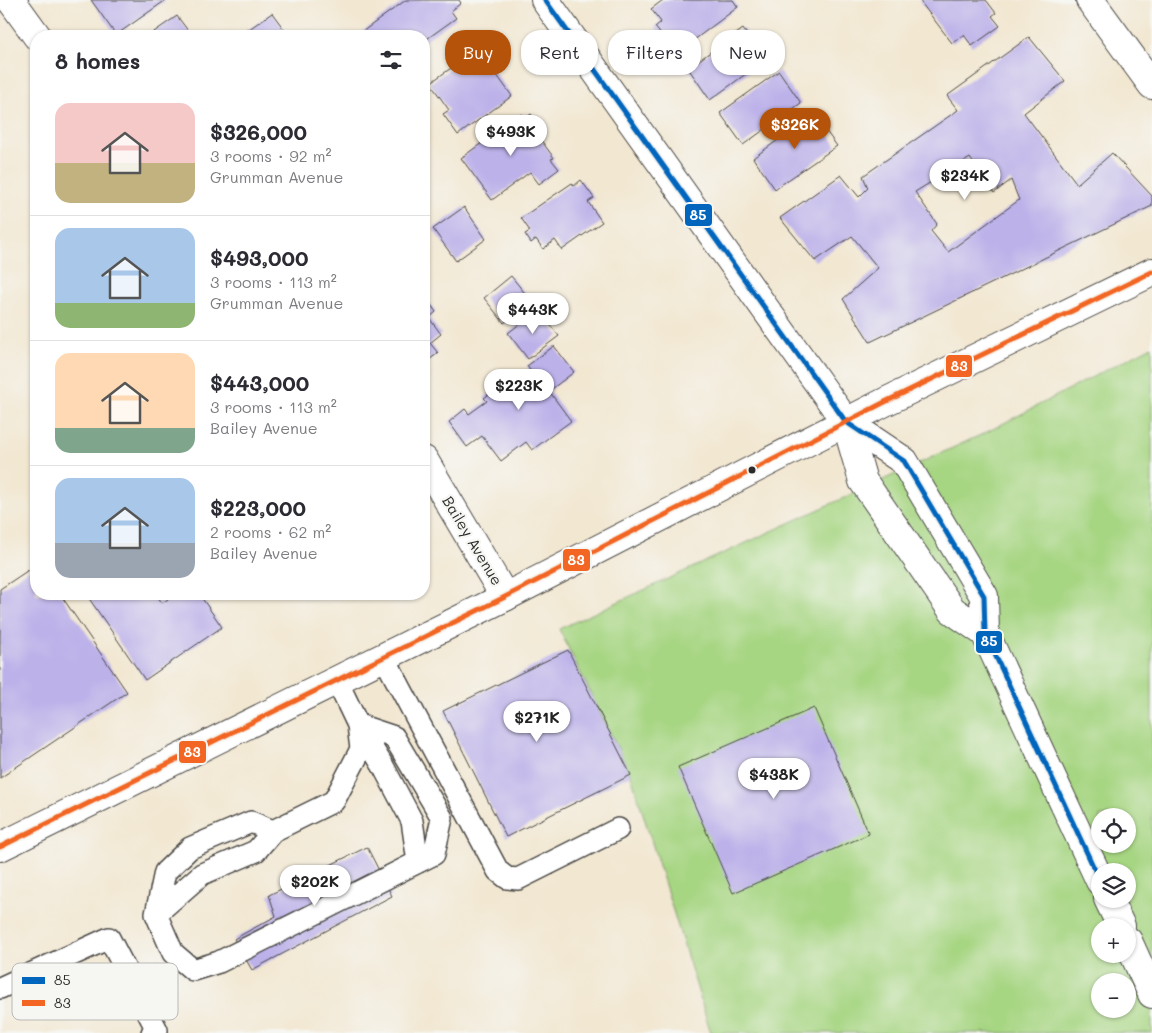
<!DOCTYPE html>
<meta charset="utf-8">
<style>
:root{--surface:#fff;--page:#f2f2f3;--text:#2b2b33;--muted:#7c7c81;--line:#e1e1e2;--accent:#b45309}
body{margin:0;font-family:Mali,sans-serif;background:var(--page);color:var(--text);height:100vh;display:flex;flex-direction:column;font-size:19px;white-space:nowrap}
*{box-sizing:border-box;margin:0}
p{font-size:16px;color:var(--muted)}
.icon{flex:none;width:28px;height:28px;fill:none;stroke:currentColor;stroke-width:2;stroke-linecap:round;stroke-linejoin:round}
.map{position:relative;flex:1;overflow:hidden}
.details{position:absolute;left:30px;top:30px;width:400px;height:570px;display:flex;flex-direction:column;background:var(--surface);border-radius:20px;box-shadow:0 1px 4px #0004}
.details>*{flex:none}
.top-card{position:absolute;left:445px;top:30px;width:475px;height:45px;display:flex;gap:10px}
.controls{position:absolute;left:1091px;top:808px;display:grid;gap:10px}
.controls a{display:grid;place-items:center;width:45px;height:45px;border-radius:50%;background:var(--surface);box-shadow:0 1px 4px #0004;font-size:25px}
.price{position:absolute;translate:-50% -42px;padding:0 11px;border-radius:18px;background:#fff;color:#222;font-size:16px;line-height:32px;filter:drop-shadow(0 1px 2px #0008)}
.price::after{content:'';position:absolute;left:50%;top:30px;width:15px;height:11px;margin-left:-8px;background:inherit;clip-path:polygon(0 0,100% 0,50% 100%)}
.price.selected{background:var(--accent);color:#fff}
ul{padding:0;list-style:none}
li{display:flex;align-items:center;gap:15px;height:125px;padding:0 25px}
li+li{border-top:1px solid var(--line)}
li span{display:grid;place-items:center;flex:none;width:140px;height:100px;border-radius:15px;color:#555}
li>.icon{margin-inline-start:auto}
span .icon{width:60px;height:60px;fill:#fffc;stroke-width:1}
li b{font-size:21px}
h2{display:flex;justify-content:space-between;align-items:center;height:60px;padding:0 25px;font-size:21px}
.pill{padding:0 18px;border-radius:20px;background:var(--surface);box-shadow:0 1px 4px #0004;font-size:18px;line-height:45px}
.pill.selected{background:var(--accent);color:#fff}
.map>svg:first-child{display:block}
.green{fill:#a7d683;stroke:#698057;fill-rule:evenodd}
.building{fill:#bcb1e9;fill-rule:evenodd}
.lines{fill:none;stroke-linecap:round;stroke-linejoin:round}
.lane-casing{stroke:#494744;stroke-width:24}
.street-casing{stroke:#494744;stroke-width:30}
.secondary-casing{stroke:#494744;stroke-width:30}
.lane{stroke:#fff;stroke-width:21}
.street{stroke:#fff;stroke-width:28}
.secondary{stroke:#fff;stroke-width:28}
.bus-1-casing{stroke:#f6f6f2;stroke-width:9}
.bus-2-casing{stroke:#f6f6f2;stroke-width:9}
.bus-1{stroke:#0065bd;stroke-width:5}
.bus-2{stroke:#f26522;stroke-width:5}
.bus-dot{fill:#2b2b2b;stroke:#f6f6f2;stroke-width:2}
.labels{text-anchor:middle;stroke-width:4.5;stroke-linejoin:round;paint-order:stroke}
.street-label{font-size:15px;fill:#2b2b2b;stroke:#f6f6f2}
.key{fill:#f6f6f2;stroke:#b9b9b6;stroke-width:1}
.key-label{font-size:14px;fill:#2b2b2b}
.line-badge{stroke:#f6f6f2;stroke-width:2}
.badge-label{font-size:14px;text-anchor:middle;font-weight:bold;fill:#fff}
</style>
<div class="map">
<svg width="1152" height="1033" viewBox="0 0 1152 1033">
<rect width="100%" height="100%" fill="#f6f6f2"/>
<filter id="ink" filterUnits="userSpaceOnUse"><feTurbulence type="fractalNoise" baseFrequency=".02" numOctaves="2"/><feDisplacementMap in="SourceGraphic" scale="10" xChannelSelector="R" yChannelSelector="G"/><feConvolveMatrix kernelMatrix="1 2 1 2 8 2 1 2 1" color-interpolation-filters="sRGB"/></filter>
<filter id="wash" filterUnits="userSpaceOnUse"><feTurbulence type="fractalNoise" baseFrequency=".0096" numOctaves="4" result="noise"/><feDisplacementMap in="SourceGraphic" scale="20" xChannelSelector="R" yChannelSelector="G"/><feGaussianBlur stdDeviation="1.12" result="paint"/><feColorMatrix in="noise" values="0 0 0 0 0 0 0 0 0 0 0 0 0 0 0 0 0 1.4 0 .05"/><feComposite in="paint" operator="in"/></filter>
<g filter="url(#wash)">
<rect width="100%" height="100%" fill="#f2e7d1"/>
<path class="green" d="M 1152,346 L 1152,1033 L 711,1033 L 631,775 L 559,629 L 985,433 ZM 1100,816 L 1128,816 L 1128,844 L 1100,844 ZM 1100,871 L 1128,871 L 1128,899 L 1100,899 ZM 1100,926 L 1128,926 L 1128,954 L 1100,954 ZM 1100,981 L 1128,981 L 1128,1009 L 1100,1009 Z"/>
<g id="blocks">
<path class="building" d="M 91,0 L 166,0 L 116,35 Z
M 406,0 L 459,0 L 461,3 L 451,11 L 456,18 L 424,41 L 424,36 L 361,36 L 359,34 Z
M 663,0 L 733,0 L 738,7 L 682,49 L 673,36 L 666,41 L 655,27 L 661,22 L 651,9 Z
M 919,0 L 986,0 L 996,13 L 992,16 L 1000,26 L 972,46 L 964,35 L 952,43 Z
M 272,13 L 289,36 L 244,36 L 242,34 Z
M 177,16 L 192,36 L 148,36 Z
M 743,29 L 765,60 L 710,100 L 688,68 Z
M 1029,37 L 1065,81 L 1024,113 L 1077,184 L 1112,153 L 1152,196 L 1152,206 L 870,342 L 843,299 L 878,268 L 852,236 L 815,261 L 780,218 L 841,175 L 859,197 L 868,188 L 863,176 L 958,110 L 947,96 ZM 970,158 L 994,193 L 1011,180 L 1019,200 L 948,252 L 931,231 L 937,224 L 915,192 Z
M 478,49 L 512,96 L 458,135 L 443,114 L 449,110 L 430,83 Z
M 779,71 L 801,103 L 743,145 L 720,113 Z
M 811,111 L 837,146 L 775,189 L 753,158 L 785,135 L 783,131 Z
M 522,114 L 525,119 L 531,114 L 541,128 L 535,132 L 554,158 L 551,159 L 559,169 L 539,184 L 530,172 L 492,200 L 461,158 Z
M 581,180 L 594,198 L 588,202 L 602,222 L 562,250 L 555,240 L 543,249 L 536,239 L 531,243 L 525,234 L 530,231 L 521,218 L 572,183 L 574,186 Z
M 464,207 L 486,239 L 456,261 L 433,229 Z
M 511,276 L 532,302 L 504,323 L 484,298 Z
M 424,295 L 436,312 L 429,318 L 441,334 L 430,343 L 438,353 L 424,364 Z
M 538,310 L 559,336 L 528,359 L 508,333 Z
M 554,346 L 574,372 L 549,391 L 571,421 L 532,450 L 526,442 L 501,461 L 482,436 L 467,447 L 449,422 L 465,409 L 469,414 L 487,401 L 484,398 L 496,389 L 505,400 L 535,378 L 527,366 Z
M 36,565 L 36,594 L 60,594 L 127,692 L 0,778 L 0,589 Z
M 86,594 L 156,594 L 162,603 L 176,594 L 199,594 L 222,627 L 145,680 Z
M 568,650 L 631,775 L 506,837 L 443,711 Z
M 814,708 L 869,834 L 733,893 L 678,767 Z
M 367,847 L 392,896 L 252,970 L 234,939 L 276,916 L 269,895 Z"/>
</g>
</g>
<g filter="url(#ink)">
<use href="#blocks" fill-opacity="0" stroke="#494744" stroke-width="1"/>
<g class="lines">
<g class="lane-casing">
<path id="lane" d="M 384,657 L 498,871 L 507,878 L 518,879 L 618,829
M 337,681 L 358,725 L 383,766 L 412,821 L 418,862
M 273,831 L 251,822 L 190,848 L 165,872 L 156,914 L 173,953 L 193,970 L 219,962 L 434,854 L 442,818 L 394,737 L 358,725
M 156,914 L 202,874 L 256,851 L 273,831 L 334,801 L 361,749 L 358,725
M 0,988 L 109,938 L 157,1030 L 152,1033"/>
</g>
<g class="street-casing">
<path id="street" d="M 11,0 L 37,36
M 545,0 L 846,422 L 904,461 L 984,596 L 985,633 L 1100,881
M 1090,0 L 1152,85
M 846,422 L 863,481 L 952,610 L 985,633
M 424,460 L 505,597
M 1108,899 L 1121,926
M 1128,941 L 1152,994"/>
</g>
<g class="secondary-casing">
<path id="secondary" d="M 0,847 L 505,597 L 885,402 L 1152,272"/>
</g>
<use href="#lane" class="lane"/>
<use href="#street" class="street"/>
<use href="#secondary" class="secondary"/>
<g class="bus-1-casing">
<path id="bus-1" d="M 545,0 L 846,422 L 904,461 L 984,596 L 985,633 L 1100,881"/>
</g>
<g class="bus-2-casing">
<path id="bus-2" d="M 0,847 L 505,597 L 885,402 L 1152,272"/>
</g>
<use href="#bus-1" class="bus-1"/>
<use href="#bus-2" class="bus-2"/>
</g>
</g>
<circle class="bus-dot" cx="752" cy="470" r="4.5"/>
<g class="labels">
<g class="street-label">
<text transform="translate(472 541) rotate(59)" y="5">Bailey Avenue</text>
</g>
</g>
<rect x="12" y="963" width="166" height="57" rx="8" class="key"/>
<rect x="22" y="977" width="23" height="7" fill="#0065bd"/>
<rect x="22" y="1000" width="23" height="6" fill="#f26522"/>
<g class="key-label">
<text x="54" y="985">85</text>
<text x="54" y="1008">83</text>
</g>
<g class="line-badge">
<rect x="684" y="203" width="29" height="24" rx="5" fill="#0065bd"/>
<rect x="945" y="354" width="28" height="24" rx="5" fill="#f26522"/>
<rect x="562" y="548" width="29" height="24" rx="5" fill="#f26522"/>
<rect x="975" y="630" width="28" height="24" rx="5" fill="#0065bd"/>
<rect x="178" y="740" width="29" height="24" rx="5" fill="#f26522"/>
</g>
<g class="badge-label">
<text x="698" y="220">85</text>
<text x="959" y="371">83</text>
<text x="576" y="565">83</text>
<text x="989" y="646">85</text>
<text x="192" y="757">83</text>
</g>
</svg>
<div class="controls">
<a><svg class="icon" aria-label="locate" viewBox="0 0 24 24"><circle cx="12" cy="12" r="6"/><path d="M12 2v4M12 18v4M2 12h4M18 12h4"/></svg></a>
<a><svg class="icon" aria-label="layers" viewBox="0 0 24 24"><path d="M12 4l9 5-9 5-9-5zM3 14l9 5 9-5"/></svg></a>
<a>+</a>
<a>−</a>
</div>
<b class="price selected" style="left:795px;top:150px">$326K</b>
<b class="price" style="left:511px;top:157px">$493K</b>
<b class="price" style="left:965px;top:201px">$234K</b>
<b class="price" style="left:533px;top:335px">$443K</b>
<b class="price" style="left:519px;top:411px">$223K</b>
<b class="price" style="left:537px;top:743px">$271K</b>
<b class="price" style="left:774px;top:800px">$438K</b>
<b class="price" style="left:315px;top:907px">$202K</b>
<div class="top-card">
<a class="pill selected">Buy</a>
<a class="pill">Rent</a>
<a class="pill">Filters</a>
<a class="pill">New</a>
</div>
<section class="details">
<h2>8 homes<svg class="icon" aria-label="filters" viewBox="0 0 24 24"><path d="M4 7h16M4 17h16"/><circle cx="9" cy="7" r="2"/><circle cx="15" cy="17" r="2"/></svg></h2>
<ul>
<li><span style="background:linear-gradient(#f6c9c9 60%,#c2b280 0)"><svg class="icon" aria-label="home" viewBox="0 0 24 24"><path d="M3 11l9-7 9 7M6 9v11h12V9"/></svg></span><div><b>$326,000</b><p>3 rooms · 92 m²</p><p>Grumman Avenue</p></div></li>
<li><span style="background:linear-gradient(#a9c7e8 75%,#8fb573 0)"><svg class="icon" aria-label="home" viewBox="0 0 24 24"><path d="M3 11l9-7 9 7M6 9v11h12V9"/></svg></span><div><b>$493,000</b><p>3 rooms · 113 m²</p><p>Grumman Avenue</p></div></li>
<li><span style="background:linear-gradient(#ffd9b3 75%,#7fa58c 0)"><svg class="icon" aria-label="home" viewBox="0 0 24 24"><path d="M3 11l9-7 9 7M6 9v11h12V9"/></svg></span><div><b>$443,000</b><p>3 rooms · 113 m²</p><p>Bailey Avenue</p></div></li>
<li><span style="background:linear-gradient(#a9c7e8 65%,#9aa5b1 0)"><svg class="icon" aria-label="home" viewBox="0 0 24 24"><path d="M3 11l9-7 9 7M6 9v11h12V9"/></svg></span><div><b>$223,000</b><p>2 rooms · 62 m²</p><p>Bailey Avenue</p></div></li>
</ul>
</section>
</div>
